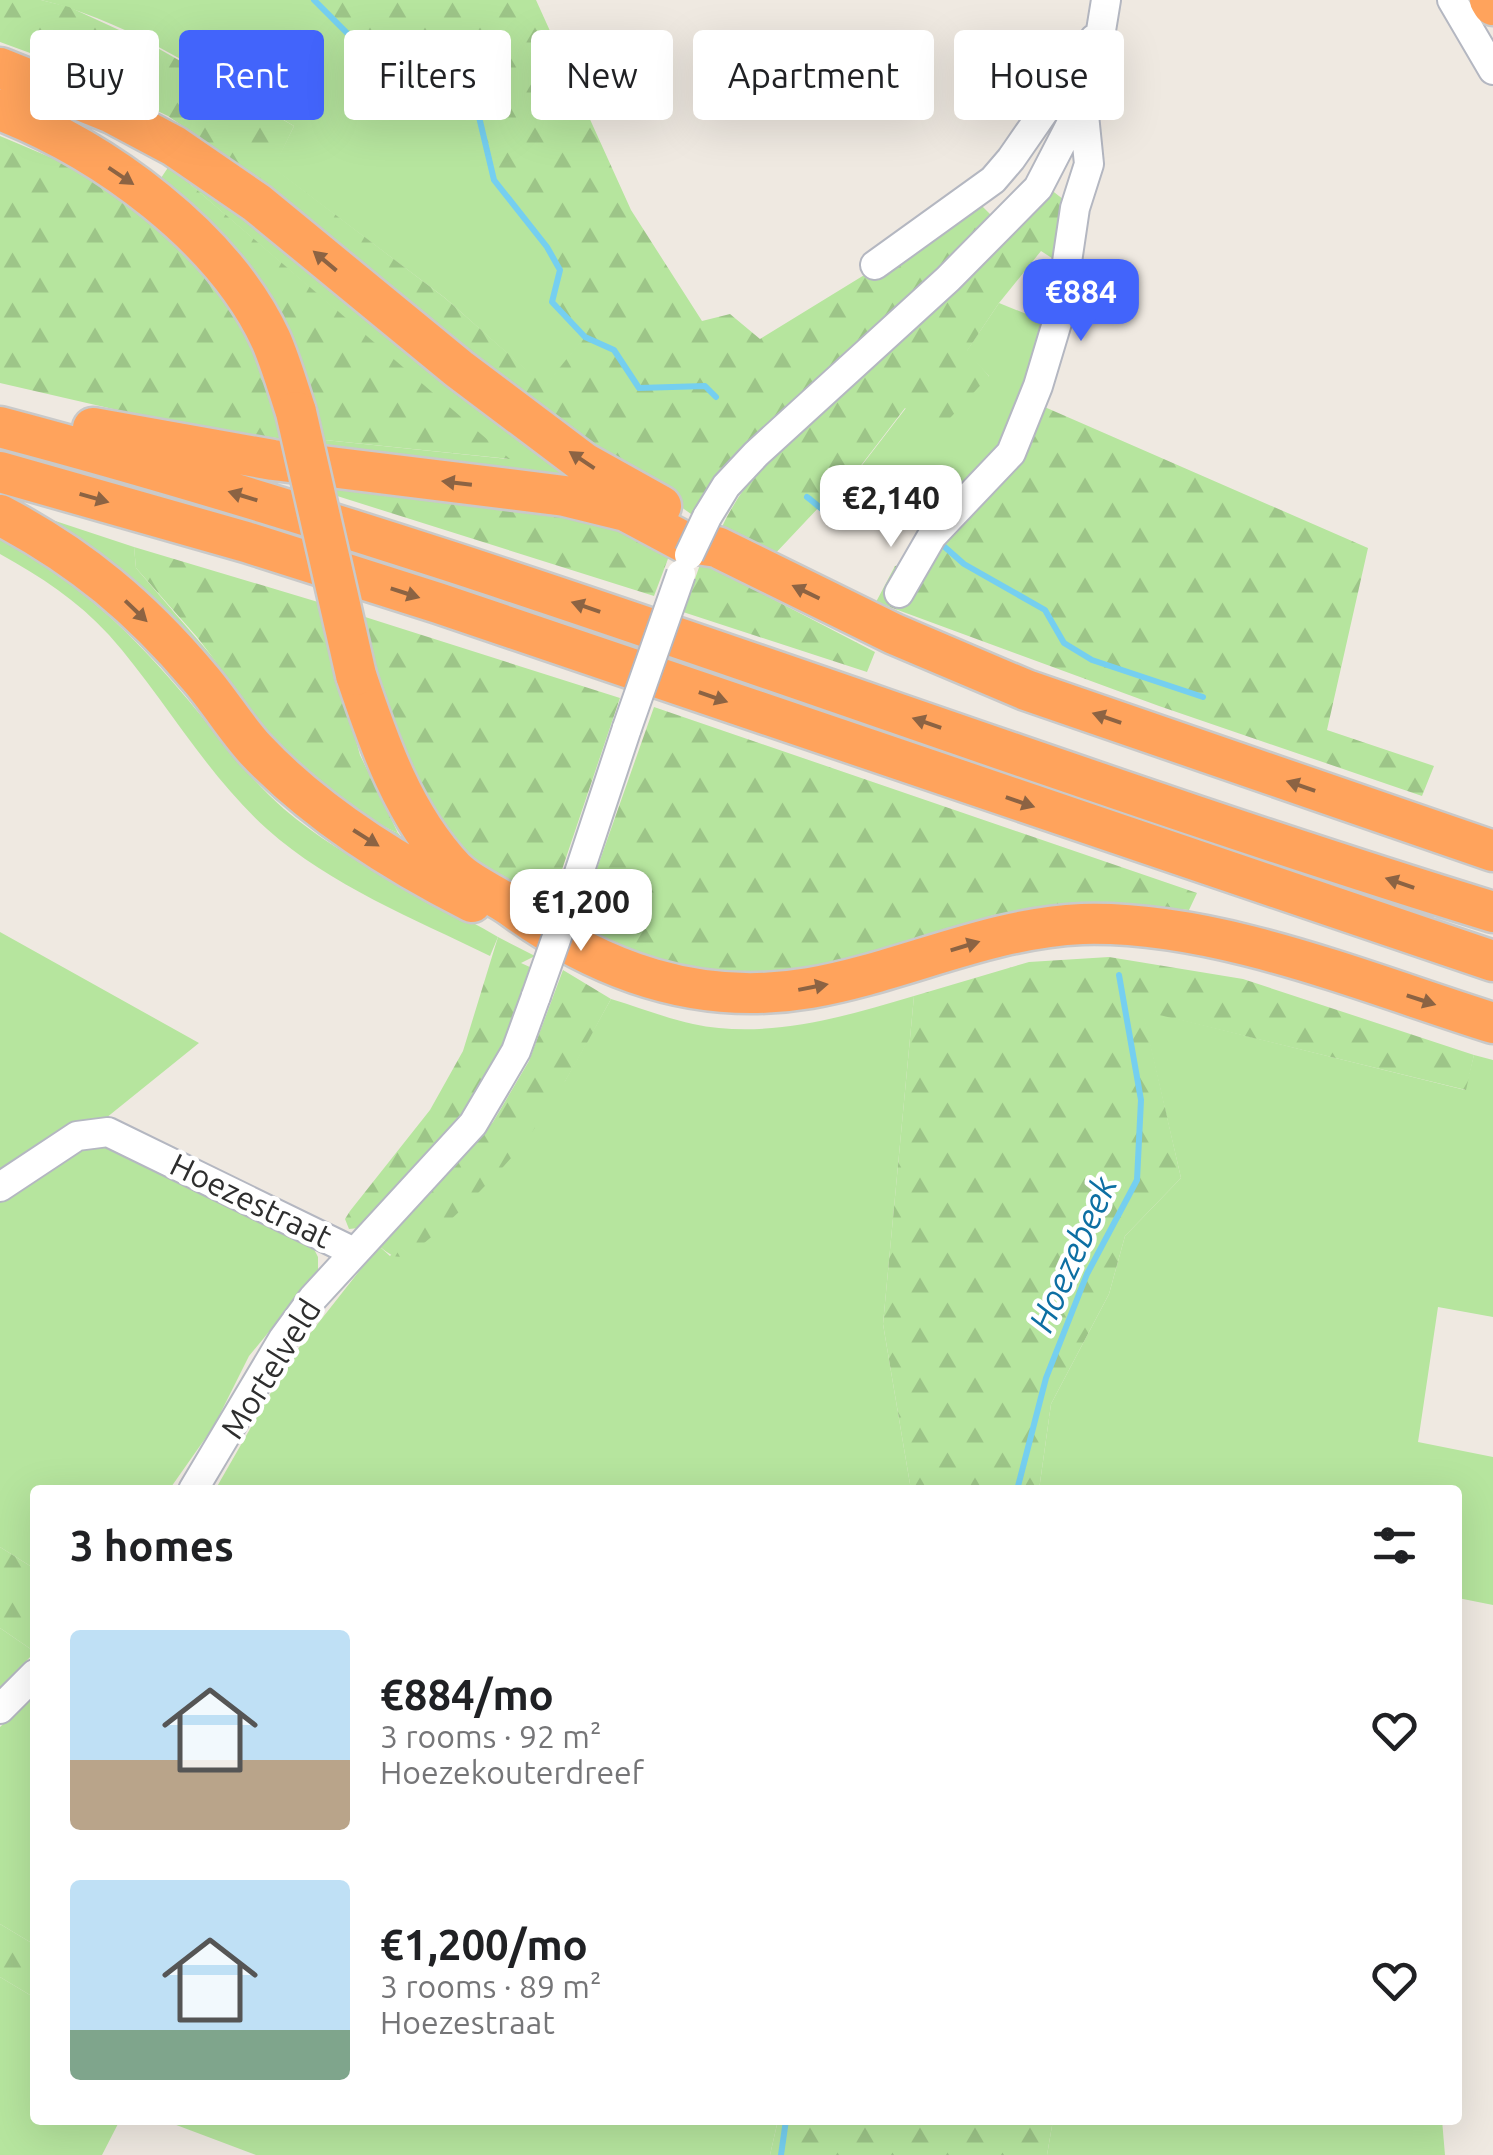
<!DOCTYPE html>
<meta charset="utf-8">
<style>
:root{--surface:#fff;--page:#f2f2f2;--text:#202124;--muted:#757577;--accent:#4264fb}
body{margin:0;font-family:Ubuntu,sans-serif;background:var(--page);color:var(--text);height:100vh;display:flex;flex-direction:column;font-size:38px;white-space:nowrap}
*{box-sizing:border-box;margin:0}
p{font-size:32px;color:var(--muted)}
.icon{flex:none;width:55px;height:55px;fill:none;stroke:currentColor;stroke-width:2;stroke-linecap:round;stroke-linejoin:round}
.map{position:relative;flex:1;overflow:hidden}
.drawer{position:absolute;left:30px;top:1485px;width:1432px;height:640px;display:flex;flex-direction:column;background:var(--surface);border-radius:10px;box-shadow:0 10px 40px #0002}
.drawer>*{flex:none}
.banner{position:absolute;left:30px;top:30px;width:1435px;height:90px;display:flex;gap:20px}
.price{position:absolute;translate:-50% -85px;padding:0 22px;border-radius:20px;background:#fff;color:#222;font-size:32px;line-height:65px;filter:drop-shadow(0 2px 5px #0008)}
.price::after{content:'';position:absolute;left:50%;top:60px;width:30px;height:22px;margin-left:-15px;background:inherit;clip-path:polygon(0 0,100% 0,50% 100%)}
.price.current{background:var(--accent);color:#fff}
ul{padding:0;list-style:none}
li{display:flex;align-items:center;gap:30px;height:250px;padding:0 40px}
li span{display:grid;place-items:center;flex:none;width:280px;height:200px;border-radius:10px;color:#555}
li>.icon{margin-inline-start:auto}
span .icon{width:120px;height:120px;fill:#fffc;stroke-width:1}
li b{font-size:42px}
h2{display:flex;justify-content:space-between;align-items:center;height:120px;padding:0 40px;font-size:42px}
.pill{padding:0 35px;border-radius:10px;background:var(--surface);box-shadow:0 10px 40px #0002;font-size:35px;line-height:90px}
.pill.current{background:var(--accent);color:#fff}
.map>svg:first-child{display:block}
.grass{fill:#b6e59e}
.forest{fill:url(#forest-firs)}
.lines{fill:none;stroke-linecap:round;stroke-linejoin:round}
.stream{stroke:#75cff0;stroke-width:6}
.minor-casing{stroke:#b4b7c1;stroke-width:32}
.highway-casing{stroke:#c9c9c9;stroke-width:45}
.minor{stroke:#fff;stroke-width:28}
.highway{stroke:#ffa35c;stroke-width:40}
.minor-bridge-casing{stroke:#b4b7c1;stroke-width:32;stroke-linecap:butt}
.highway-bridge-casing{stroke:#c9c9c9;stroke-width:45;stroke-linecap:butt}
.minor-bridge{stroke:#fff;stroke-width:28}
.highway-bridge{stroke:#ffa35c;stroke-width:40}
.oneway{fill:#8c6343}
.labels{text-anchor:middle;stroke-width:9;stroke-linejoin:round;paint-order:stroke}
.street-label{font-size:32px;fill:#2e2e2e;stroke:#fff}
.water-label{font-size:35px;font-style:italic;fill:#0d6fa3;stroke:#fff}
</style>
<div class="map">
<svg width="1493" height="2155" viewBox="0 0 1493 2155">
<defs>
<pattern id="forest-firs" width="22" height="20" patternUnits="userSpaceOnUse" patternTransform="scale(2.5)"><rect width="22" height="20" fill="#b6e59e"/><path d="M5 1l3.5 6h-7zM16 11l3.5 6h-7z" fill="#9dc588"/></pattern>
</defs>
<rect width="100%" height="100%" fill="#efe9e1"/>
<path class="grass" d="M 41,0 L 314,0 L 431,89 L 475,100 L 494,180 L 547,247 L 560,270 L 552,302 L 585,337 L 545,387 L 445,298 L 273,168 L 294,126 C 214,80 132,22 41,0 Z
M 169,166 L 209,187 L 576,478 L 325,450 L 325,440 L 508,459 Z
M 999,303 L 1051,324 L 1007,447 L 950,509 L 859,469 L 906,408 L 989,376 L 966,352 Z
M 10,506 L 134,547 L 136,568 L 321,783 L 378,824 L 398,833 L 421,860 L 331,807 Z
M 0,539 C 76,579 134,635 189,701 C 220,738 247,777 284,809 C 350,865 425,894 498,937 L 490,956 C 413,918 331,886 267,829 C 204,772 164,697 109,635 C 78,601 40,576 0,554 Z
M 0,932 L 199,1043 L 106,1118 L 82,1124 L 0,1177 Z
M 914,996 L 883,1324 L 911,1490 L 215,1490 L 290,1359 L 379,1246 L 390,1256 L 565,1081 L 611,999 C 638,1007 665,1018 693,1024 C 766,1040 844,1017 914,996 Z
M 1142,1010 L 1465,1090 L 1474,1055 L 1493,1060 L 1493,1317 L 1438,1307 L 1418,1442 L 1493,1457 L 1493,1605 L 1458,1598 L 1458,1490 L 1039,1490 L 1051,1404 L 1109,1294 L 1125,1236 L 1181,1178 Z
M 102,1141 L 313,1247 L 318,1257 L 318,1272 L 249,1356 L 214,1426 L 169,1490 L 35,1490 L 35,1569 L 0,1547 L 0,1195 L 51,1160 Z
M 0,1628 L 35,1652 L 0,1688 Z
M 31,1697 L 35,1699 L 35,1945 L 0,1924 L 0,1727 Z
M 0,1977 L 35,1998 L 35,2120 L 120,2120 L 102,2155 L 0,2155 Z
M 163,2120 L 778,2120 L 770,2155 L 256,2155 Z
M 1053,2120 L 1442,2120 L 1445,2155 L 1047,2155 Z"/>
<path class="forest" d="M 0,0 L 41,0 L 69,7 L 154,46 L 294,126 L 274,168 L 445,298 L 545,386 L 585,336 L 552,302 L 560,270 L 547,247 L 494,180 L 475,101 L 431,89 L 363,49 L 314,0 L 536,0 L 631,210 L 702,321 L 730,314 L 760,339 L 980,204 L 994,218 L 741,449 L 691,514 L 535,403 L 262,180 L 168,116 L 52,61 L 0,42 Z
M 0,136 L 64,163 L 117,196 L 163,232 L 205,275 L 238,323 L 274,393 L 283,439 L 178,424 L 0,383 Z
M 169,166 L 510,459 L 325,440 C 309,385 293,324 258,277 C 231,240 195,207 161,178 Z
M 1050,189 L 1068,203 L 1058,262 L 1041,251 L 999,303 L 967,351 L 989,376 L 938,431 L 905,408 L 859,468 L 950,509 L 928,533 L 890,520 L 821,505 L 772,557 L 721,529 C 750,465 811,416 861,368 C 924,308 987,248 1050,189 Z
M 1040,405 L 1368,548 L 1327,730 L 1434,766 L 1422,796 L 1159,706 L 876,602 L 895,566 L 921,562 Z
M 333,478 L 618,521 L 672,548 L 654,596 L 334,495 Z
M 134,547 L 318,602 L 360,755 L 398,833 L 378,824 L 321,783 L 264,724 L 197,637 L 136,568 Z
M 701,562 L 875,652 L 867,672 L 683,612 Z
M 362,616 L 620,698 L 547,914 L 488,877 L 462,850 L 427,801 L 378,689 Z
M 654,707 L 1197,893 L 1189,910 L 1093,902 L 994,915 L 862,957 L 797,970 L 730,976 L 670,966 L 575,931 Z
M 498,937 L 535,956 L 521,963 L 532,968 C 517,1010 505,1051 482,1090 C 451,1142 401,1184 359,1228 L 349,1229 L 345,1219 L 350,1211 L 430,1110 L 463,1051 Z
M 1109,957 L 1243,979 L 1474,1055 L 1466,1090 L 1143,1011 L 1181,1178 L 1125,1236 L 1109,1294 L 1051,1404 L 1039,1490 L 911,1490 L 883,1324 L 914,996 L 1029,962 Z
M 563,970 L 611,999 C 584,1048 558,1099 523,1144 C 505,1167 430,1245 406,1255 C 395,1260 388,1253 379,1246 L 493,1122 L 529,1061 Z
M 0,1547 L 35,1569 L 35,1652 L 0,1628 Z
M 0,1924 L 35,1945 L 35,1998 L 0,1977 Z
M 778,2120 L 1053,2120 L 1047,2155 L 770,2155 Z"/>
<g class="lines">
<path class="stream" d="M 314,0 L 363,49 L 431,89 L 475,100 L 494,180 L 547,247 L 560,270 L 552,302 L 585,337 L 614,350 L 639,388 L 705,386 L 716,397
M 807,497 C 813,501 820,509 827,512 C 855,525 898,508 925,529
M 938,541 L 964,564 L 1045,610 L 1064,643 L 1092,660 L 1203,697
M 1017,1490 L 1046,1378 L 1087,1274 L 1137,1180 L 1141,1100 L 1119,975
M 781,2155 L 786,2120"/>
<g class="minor-casing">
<path id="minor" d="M 1452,0 L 1493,70
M 875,265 L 993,180 L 1011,159 L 1094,39
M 707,517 L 726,486 L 756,454 L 948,279 L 1038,188 L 1082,103 L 1098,49 L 1106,0
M 899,593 L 932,536 L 1011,453 L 1038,386 L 1059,316 L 1075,208 L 1089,164 L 1083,105
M 572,894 L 627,728
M 0,1187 L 77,1136 L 108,1132 L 354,1252
M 193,1490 L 283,1339 L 313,1298 L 473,1124 L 516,1051 L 536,996
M 0,1709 L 35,1674"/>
</g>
<g class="highway-casing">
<path id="highway" d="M 1490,0 L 1493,5
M 0,68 L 112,113 L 174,146 L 257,203 L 459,369 L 584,463 L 661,506
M 0,110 C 103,150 223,236 271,340 C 281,363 288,388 296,412
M 0,427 C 506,561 993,758 1493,912
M 93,428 L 273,460 L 565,496 L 626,511 L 684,542 L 717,547 L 894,634 L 1026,690 L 1493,851
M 0,472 L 246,542 L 438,603 L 1493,961
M 0,515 C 80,557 141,608 199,677 C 219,700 235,727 255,749 C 315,813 395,863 472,902
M 356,675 C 379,744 404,816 455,870 C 470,885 494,894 512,907 C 601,972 699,1007 810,988 C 902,972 988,928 1082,924 C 1216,920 1366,983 1493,1023"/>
</g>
<use href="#minor" class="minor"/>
<use href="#highway" class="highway"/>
<g class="minor-bridge-casing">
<path id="minor-bridge" d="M 689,555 L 707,517
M 627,728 L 681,574
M 536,996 L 572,894"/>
</g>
<g class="highway-bridge-casing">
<path id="highway-bridge" d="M 296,412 L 356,675"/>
</g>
<use href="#minor-bridge" class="minor-bridge"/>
<use href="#highway-bridge" class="highway-bridge"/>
</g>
<defs><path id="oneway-solid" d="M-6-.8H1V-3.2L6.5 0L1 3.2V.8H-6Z" transform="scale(2.5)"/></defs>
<g class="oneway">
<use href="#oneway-solid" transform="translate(121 176) rotate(34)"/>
<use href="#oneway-solid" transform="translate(325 261) rotate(-140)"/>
<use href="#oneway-solid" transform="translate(582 460) rotate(-146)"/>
<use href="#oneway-solid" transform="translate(457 483) rotate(-173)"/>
<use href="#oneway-solid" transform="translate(243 496) rotate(-163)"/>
<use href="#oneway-solid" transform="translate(94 498) rotate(16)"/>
<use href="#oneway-solid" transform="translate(806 592) rotate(-154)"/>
<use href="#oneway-solid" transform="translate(405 593) rotate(18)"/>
<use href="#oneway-solid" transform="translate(586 607) rotate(-161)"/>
<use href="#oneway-solid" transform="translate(136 611) rotate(44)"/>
<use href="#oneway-solid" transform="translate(713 697) rotate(19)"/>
<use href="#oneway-solid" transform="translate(1107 718) rotate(-161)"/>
<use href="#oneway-solid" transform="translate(927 723) rotate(-161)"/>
<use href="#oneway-solid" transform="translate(1301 786) rotate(-161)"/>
<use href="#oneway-solid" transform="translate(1020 802) rotate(19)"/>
<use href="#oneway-solid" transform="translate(366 838) rotate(32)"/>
<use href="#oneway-solid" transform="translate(1400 883) rotate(-161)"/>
<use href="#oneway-solid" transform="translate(965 946) rotate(-17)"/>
<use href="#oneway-solid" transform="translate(813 987) rotate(-11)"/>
<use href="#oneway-solid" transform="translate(1421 1000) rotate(18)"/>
</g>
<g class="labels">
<g class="street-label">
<text transform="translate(251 1201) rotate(26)" y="11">Hoezestraat</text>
<text transform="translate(271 1369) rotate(-58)" y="11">Mortelveld</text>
</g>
<g class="water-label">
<text transform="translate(1073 1254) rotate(-66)" y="12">Hoezebeek</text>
</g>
</g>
</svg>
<b class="price current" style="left:1081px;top:344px">€884</b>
<b class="price" style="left:891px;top:550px">€2,140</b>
<b class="price" style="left:581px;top:954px">€1,200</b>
<div class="banner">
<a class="pill">Buy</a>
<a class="pill current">Rent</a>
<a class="pill">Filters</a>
<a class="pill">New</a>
<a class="pill">Apartment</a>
<a class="pill">House</a>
</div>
<section class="drawer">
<h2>3 homes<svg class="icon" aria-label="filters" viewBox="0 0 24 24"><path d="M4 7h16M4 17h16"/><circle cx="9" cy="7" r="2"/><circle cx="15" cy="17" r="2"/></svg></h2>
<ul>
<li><span style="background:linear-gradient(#bfe0f5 65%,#b9a48a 0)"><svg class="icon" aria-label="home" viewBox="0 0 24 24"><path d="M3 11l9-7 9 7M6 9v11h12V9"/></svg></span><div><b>€884/mo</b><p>3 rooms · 92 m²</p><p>Hoezekouterdreef</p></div><svg class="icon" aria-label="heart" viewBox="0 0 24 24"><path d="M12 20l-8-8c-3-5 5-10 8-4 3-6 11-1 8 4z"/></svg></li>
<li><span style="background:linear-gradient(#bfe0f5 75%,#7fa58c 0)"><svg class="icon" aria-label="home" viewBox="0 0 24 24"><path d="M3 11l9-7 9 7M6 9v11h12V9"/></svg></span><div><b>€1,200/mo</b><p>3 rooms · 89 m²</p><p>Hoezestraat</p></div><svg class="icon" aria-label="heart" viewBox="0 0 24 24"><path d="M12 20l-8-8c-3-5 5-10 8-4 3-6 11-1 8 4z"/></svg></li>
</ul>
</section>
</div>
